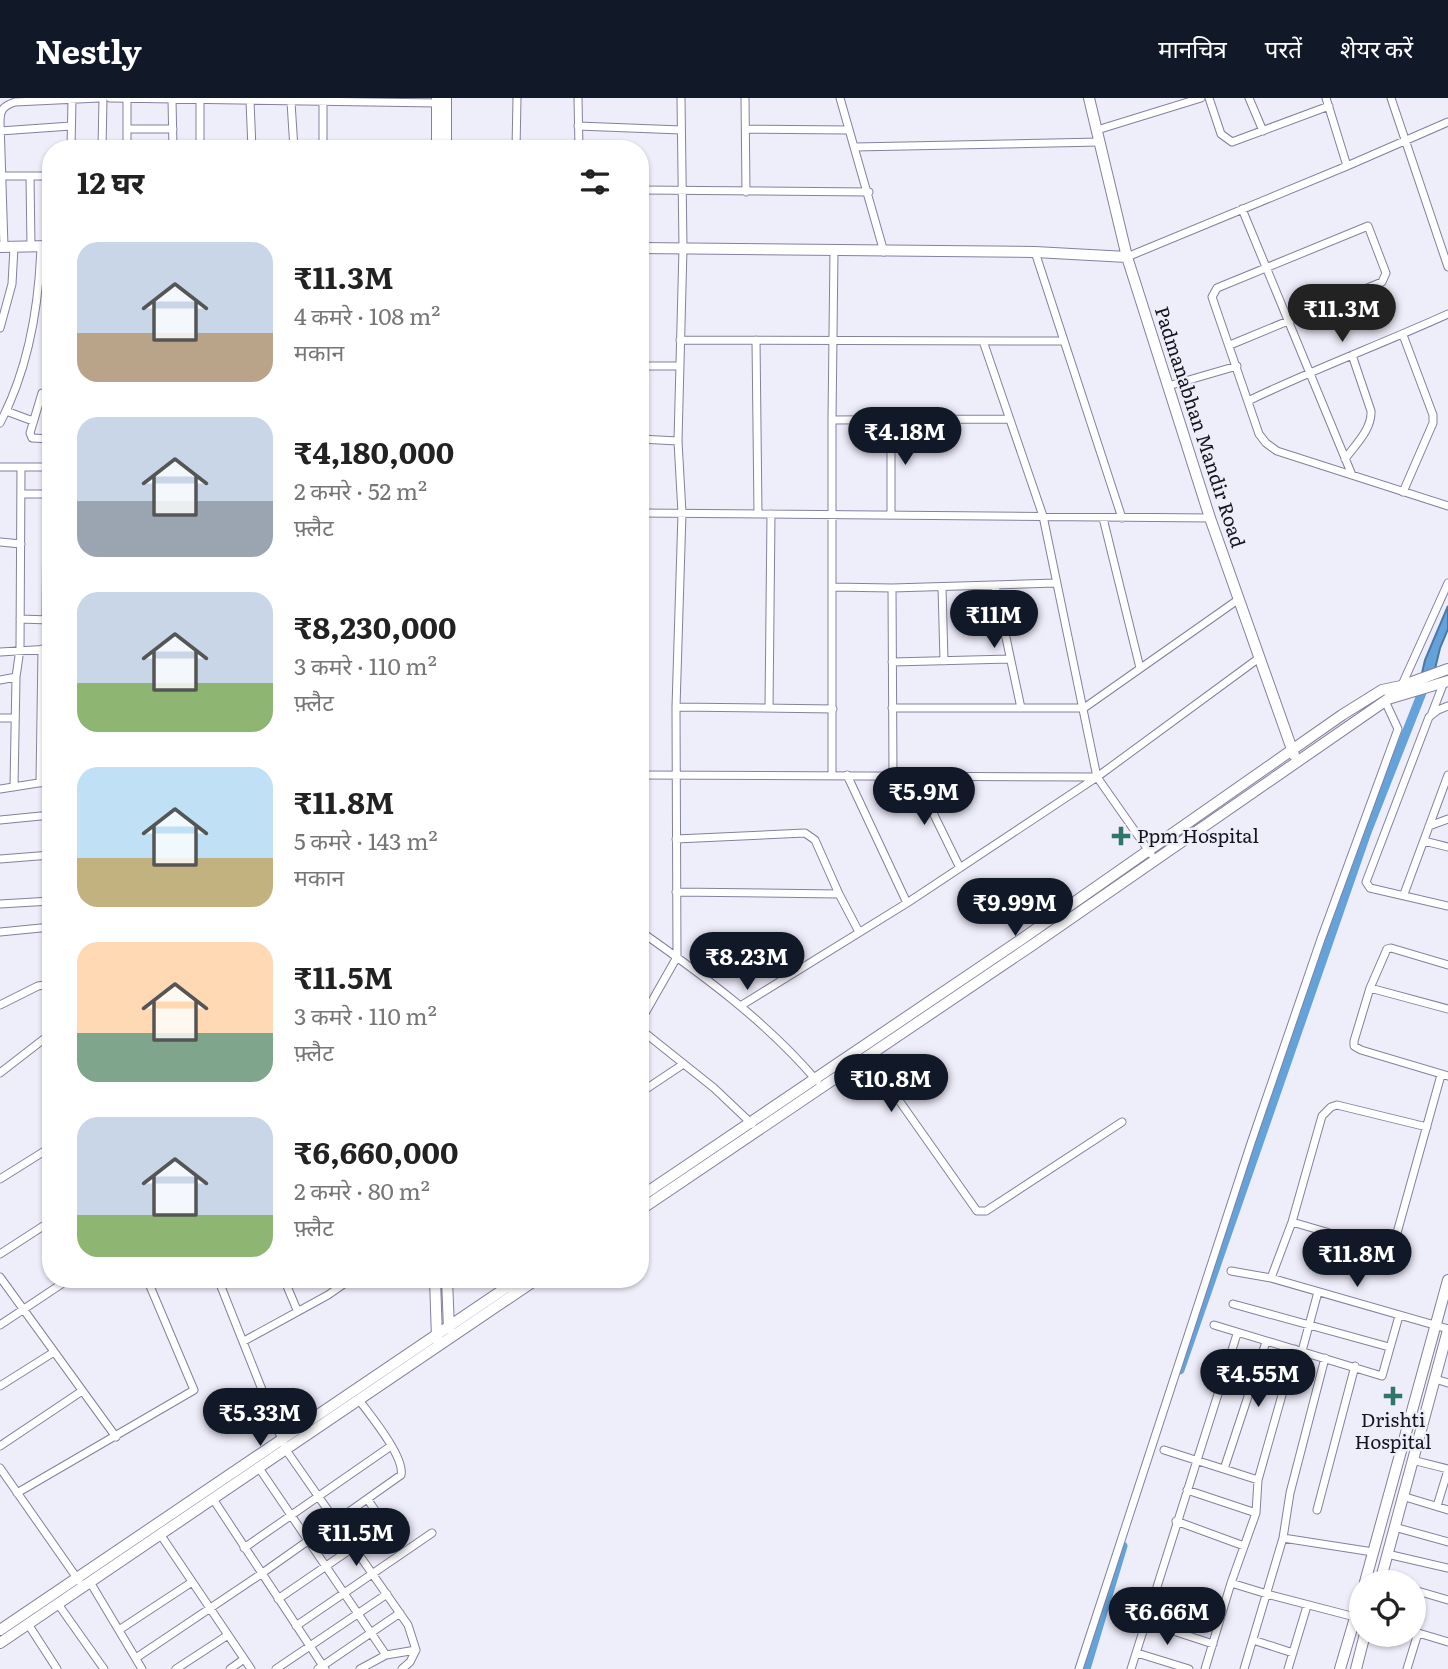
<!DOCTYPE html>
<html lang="hi">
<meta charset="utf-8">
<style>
:root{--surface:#fff;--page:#f6f6f6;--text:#222;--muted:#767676;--accent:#111827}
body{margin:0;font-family:Literata,"Noto Sans Devanagari",serif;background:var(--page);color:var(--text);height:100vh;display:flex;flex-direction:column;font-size:26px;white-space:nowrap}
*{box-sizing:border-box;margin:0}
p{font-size:23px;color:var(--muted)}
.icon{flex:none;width:38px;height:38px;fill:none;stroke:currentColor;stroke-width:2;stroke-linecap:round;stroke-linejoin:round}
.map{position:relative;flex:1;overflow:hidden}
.drawer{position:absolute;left:42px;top:42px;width:607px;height:1148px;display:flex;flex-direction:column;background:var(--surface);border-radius:28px;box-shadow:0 2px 5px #0004}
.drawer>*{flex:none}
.buttons{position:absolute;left:1349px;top:1472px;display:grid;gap:14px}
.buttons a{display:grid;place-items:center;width:77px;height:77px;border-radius:50%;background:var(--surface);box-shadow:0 2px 5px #0004;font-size:35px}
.price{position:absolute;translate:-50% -60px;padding:0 16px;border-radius:24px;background:var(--accent);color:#fff;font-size:23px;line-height:46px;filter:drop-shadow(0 2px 4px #0008)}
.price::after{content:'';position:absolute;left:50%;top:42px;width:21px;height:16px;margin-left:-10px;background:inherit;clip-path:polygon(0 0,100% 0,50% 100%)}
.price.current{background:#222;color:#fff}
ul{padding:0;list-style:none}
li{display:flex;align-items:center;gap:21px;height:175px;padding:0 35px}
li span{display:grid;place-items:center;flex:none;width:196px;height:140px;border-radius:21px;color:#555}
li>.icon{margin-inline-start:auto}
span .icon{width:84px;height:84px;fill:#fffc;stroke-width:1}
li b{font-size:30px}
h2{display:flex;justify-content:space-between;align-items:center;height:84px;padding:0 35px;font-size:30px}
header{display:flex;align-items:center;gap:42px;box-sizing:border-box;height:98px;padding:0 35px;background:var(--accent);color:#fff}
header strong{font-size:33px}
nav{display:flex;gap:38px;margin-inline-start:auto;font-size:24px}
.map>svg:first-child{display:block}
.water{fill:#64a3da;stroke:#4c78a2;stroke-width:2}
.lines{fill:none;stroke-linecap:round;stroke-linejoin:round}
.canal{stroke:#64a3da;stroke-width:9}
.street-casing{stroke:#83819e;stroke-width:9}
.secondary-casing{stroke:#83819e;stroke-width:12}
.street{stroke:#fff;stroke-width:7}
.secondary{stroke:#fff;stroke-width:10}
.poi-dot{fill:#2f756b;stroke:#eeedfa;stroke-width:2.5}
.labels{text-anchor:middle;stroke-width:5;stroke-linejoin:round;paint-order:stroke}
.street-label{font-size:19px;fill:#15141f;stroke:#eeedfa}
.poi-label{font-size:19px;fill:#15141f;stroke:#eeedfa;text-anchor:start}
</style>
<header>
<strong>Nestly</strong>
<nav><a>मानचित्र</a><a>परतें</a><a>शेयर करें</a></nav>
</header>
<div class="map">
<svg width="1448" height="1571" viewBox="0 0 1448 1571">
<rect width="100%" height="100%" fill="#eeedfa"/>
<path class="water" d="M 1448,508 L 1448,531 L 1440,550 L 1435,571 L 1422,575 L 1425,562 Z"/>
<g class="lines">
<path class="canal" d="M 1180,1272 L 1367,734 L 1425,587
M 1086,1571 L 1123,1448"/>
<g class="street-casing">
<path id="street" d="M 110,0 L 437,5
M 323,0 L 323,51
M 578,0 L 579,51
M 745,0 L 746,94
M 840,0 L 884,154
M 1209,0 L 1221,36 L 1232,44 L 1329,8
M 1249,0 L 1263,33
M 1326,0 L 1347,68
M 1391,0 L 1448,169
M 172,1 L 173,51
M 250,3 L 252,51
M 291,4 L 294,51
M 578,28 L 681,32
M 127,31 L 173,31
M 746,31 L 849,32
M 1097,32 L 1201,0
M 0,33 L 71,28
M 855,49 L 1100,44
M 71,51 L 72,0
M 102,51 L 103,0
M 127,51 L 127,0
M 200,51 L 200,0
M 516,51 L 517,0
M 2,78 L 51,78
M 30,78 L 31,148
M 640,92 L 869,94
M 1242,111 L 1352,377
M 4,149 L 0,24 C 0,12 3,8 15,4 L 99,0
M 1035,154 L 1122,420
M 1127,159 L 1347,68 L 1448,24
M 0,230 L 12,186 L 14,149
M 1403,237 L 1433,317 L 1433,325 L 1403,394
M 680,242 L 1063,243
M 756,242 L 758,416
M 983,243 L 1043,418 L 1097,679 L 1151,756
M 1230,247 L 1382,184 L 1386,175 L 1368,128 L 1217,190 L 1212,199 L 1259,336 L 1266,345 L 1277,353 L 1448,408
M 640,268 L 679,268
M 1168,288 L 1237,268
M 42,295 L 30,335 L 32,340 L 51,341
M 1248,303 C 1314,271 1382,246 1448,216
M 6,313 L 33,323
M 832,322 L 1008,321
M 0,325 C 28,272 39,207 41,148
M 640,341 L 678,343
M 1345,361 C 1356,346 1372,331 1371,313 L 1352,257
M 0,369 L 21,369 L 20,551 L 16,579 L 14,689
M 21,369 L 51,369
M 21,396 L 47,396 L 46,522
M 640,415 L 1210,420
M 891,416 L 891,322
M 1103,420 L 1140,570
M 0,444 L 21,446
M 995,488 L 1021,610
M 832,489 L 892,490 L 1055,485
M 942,489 L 944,563
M 892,490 L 893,677
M 20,521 L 50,522
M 0,554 L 51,551
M 892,564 L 1010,561
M 0,582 L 16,579
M 1401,589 L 1448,485
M 1448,608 L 1438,612 L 1429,619 L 1366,784 L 1370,790 L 1448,808
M 676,609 L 833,611
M 769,610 L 771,416
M 892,610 L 1084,610 L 1239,501
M 1432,615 L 1444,584
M 0,620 L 15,620
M 914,676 L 960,770
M 640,677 L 1095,679
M 832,677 L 832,322 L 834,153
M 847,677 L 907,805
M 40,685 L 42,551
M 0,691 L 51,683
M 0,722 L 51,717
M 1429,728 L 1448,721
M 676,741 L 805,735 L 815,742 L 839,796 L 859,834
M 1424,743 L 1448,749
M 0,761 L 51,757
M 676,794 L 839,796
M 1404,796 L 1448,677
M 0,806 L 51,803
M 640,833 C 704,878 767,924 817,983
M 0,834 L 51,829
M 1448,867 L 1391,850 L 1387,851 L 1370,890 L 1354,943 L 1354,948 L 1361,952 L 1448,978
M 1370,890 L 1448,911
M 0,907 L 38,888 L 51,886
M 742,907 L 907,805 L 1097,679 L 1259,560
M 640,924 L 677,859 L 676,609 L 682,415 L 678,343 L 683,150 L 681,0
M 640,931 L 714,990 L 752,1026
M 867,957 L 977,1113 L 986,1113 L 1122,1024
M 0,975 L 49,937
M 640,995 L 682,967
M 0,1081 L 51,1049
M 1292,1124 L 1381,1150 L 1387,1150 L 1395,1142 L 1441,977
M 0,1156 L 51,1123
M 1231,1173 L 1271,1180 L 1448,1231
M 0,1179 L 116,1339
M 1271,1180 L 1292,1124 L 1322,1018 L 1331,1009 L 1337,1007 L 1427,1029
M 218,1181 L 286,1352 L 408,1527 L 416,1552 L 410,1564 L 402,1571
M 284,1181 L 297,1212
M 1233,1206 L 1389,1249
M 0,1227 L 69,1181
M 1214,1227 L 1382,1278 L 1399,1218
M 244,1243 L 328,1197 L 351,1181
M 1302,1253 L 1318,1194
M 1435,1281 L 1448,1285
M 0,1288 L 54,1254
M 0,1348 L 82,1293
M 1164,1352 L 1258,1382
M 1412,1362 L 1448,1371
M 0,1370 L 79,1483
M 259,1370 L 386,1557
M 1224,1371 L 1266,1244
M 1187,1392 L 1256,1415
M 17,1395 L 194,1292 L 147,1181
M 1402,1398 L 1448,1412
M 213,1401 L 325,1571
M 1437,1408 L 1448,1372
M 1317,1412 L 1355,1268
M 1176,1423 L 1244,1448
M 1394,1429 L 1448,1444
M 160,1436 L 251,1571
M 1283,1440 L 1373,1454
M 244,1450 L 391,1348
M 1387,1456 L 1448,1470
M 90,1484 L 142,1571
M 1231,1485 L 1267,1496 L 1355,1519
M 1414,1492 L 1448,1502
M 1156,1493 L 1222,1515
M 278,1501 L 383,1429 L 381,1421 L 368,1402
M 58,1506 L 104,1571
M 1146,1524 L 1213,1546
M 28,1526 L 57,1571
M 296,1528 L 432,1435
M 119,1532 L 192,1484
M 1415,1534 L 1448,1544
M 1253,1542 L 1293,1555
M 1137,1555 L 1189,1571
M 136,1560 L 261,1476 L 401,1377 C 405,1359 370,1317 359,1302
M 176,1571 L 228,1537
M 230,1571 L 244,1561
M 276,1571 L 387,1496
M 318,1571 L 400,1515
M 360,1571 L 386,1557 L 416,1552
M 1079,1571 L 1251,1045 L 1321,841 L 1398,631 L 1385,603
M 1131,1571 L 1237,1236
M 1205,1571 L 1231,1485 L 1256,1415 L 1258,1382 L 1295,1251
M 1244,1571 L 1283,1440 L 1290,1395 L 1325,1260
M 1288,1571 L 1307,1508
M 1407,1571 L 1418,1535"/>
</g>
<g class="secondary-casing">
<path id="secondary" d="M 437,0 L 437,51
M 1089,0 L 1127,159 L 1210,420 L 1294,657
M 446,51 L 446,0
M 0,149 L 51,148
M 640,150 L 1035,154 L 1127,159
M 640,1099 L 1019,843 L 1342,617 L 1382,592 L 1401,588 L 1448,571
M 640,1112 L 1031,848 L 1388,601 L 1448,583
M 435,1181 L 437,1241
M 447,1181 L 449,1231
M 1365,1484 L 1448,1182
M 1380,1484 L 1448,1232
M 0,1532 L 519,1181
M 0,1545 L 537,1181
M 1340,1571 L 1362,1496
M 1356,1571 L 1365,1536"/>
</g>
<use href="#street" class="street"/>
<use href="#secondary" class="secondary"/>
</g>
<g class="poi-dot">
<path d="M1117.5 727.5h7v7h7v7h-7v7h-7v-7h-7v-7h7z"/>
<path d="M1389.5 1287.5h7v7h7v7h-7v7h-7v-7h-7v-7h7z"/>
</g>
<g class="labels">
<g class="street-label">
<text transform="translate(1200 329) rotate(72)" y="7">Padmanabhan Mandir Road</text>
</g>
<g class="poi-label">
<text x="1137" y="745">Ppm Hospital</text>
<text x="1393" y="1329" text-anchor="middle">Drishti<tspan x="1393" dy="22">Hospital</tspan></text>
</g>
</g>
</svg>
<div class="buttons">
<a><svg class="icon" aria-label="locate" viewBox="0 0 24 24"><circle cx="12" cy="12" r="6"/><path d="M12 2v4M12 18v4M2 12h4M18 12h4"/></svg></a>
</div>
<b class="price current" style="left:1342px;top:246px">₹11.3M</b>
<b class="price" style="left:905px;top:369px">₹4.18M</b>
<b class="price" style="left:994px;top:552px">₹11M</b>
<b class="price" style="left:924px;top:729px">₹5.9M</b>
<b class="price" style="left:1015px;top:840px">₹9.99M</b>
<b class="price" style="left:747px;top:894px">₹8.23M</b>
<b class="price" style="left:891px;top:1016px">₹10.8M</b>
<b class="price" style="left:1357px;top:1191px">₹11.8M</b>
<b class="price" style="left:1258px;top:1311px">₹4.55M</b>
<b class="price" style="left:260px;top:1350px">₹5.33M</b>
<b class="price" style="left:356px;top:1470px">₹11.5M</b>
<b class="price" style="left:1167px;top:1549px">₹6.66M</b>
<section class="drawer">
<h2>12 घर<svg class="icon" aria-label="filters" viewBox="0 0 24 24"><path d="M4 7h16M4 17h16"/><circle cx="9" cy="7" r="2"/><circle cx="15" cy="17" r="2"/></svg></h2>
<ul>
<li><span style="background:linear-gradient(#c9d6e8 65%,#b9a48a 0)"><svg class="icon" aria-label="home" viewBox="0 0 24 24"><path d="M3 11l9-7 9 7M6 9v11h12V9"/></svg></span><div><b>₹11.3M</b><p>4 कमरे · 108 m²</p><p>मकान</p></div></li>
<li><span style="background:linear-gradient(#c9d6e8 60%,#9aa5b1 0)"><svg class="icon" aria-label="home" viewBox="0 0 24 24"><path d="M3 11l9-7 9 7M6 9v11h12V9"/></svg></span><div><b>₹4,180,000</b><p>2 कमरे · 52 m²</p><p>फ़्लैट</p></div></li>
<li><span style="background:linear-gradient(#c9d6e8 65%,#8fb573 0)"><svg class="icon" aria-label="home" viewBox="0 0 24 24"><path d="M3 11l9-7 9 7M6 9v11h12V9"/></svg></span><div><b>₹8,230,000</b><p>3 कमरे · 110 m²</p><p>फ़्लैट</p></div></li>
<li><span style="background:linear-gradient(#bfe0f5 65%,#c2b280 0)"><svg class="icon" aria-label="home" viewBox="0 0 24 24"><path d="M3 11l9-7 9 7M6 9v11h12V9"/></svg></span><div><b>₹11.8M</b><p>5 कमरे · 143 m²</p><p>मकान</p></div></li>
<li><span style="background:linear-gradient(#ffd9b3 65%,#7fa58c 0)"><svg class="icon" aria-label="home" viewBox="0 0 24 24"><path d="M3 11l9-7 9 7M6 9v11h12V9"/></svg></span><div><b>₹11.5M</b><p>3 कमरे · 110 m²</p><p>फ़्लैट</p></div></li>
<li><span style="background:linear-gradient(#c9d6e8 70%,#8fb573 0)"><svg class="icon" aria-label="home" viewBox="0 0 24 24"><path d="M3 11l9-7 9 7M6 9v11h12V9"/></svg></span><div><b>₹6,660,000</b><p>2 कमरे · 80 m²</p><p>फ़्लैट</p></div></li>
</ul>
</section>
</div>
